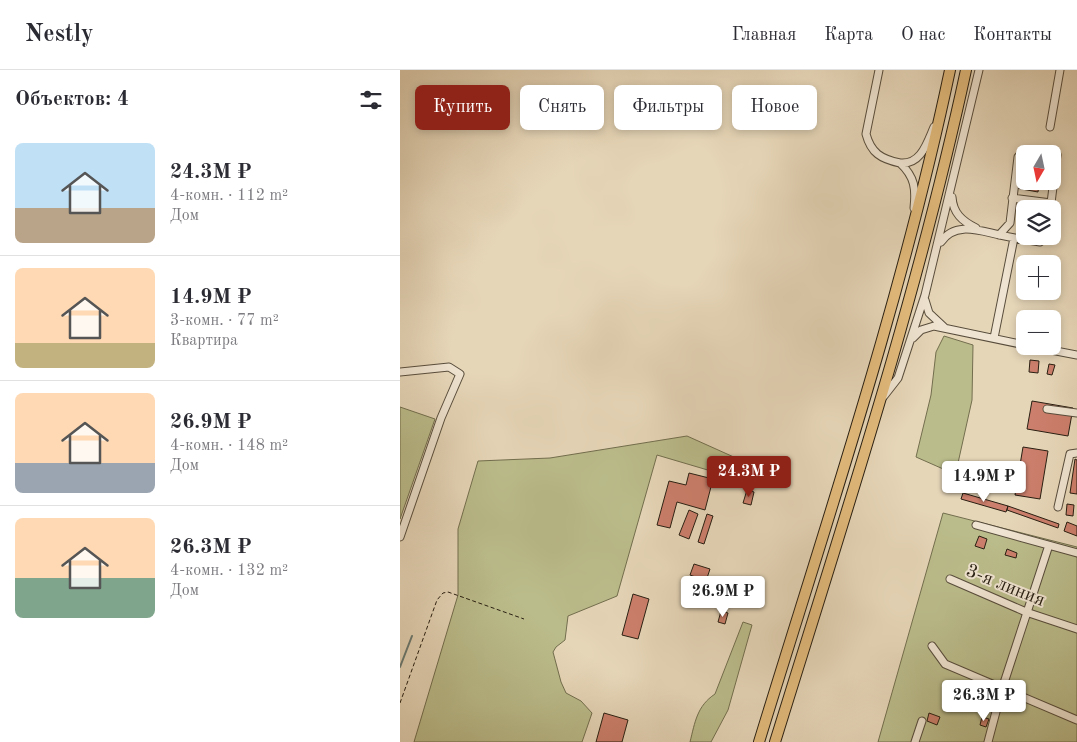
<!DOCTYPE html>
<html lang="ru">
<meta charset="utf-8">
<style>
:root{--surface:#fff;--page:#f2f2f3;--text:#2b2b33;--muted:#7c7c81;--line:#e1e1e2;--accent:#8f2418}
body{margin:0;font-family:"Old Standard TT",serif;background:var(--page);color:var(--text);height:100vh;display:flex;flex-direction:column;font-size:19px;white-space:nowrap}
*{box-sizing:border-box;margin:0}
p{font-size:16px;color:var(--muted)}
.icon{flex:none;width:28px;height:28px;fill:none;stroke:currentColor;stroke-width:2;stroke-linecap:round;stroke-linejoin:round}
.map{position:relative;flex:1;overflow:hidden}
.sheet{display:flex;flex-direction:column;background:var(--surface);width:400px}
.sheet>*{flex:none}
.banner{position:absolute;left:15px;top:15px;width:475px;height:45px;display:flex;gap:10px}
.needle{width:32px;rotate:189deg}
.fabs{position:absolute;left:616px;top:75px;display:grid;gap:10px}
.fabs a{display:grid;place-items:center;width:45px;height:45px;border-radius:8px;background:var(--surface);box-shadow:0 2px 8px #0003;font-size:25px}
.price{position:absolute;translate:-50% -42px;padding:0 11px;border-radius:5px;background:#fff;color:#222;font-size:16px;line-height:32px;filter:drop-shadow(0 1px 2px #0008)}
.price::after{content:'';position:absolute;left:50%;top:30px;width:15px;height:11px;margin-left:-8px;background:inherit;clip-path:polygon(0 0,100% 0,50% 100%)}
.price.on{background:var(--accent);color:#fff}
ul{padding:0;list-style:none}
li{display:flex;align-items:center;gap:15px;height:125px;padding:0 15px}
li+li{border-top:1px solid var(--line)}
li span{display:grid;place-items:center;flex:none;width:140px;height:100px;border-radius:8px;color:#555}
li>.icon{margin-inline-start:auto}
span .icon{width:60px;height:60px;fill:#fffc;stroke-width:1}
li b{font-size:21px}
h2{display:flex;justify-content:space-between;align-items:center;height:60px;padding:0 15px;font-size:21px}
.pill{padding:0 18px;border-radius:8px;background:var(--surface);box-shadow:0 2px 8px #0003;font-size:18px;line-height:45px}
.pill.on{background:var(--accent);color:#fff}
header{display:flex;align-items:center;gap:30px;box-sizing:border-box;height:70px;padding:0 25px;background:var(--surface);border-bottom:1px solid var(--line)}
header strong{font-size:24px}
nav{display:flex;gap:28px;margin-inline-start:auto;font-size:18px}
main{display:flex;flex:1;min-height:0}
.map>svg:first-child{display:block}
.green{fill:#bbbc8b;stroke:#726e4e}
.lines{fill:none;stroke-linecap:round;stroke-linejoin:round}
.stream{stroke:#6b7b73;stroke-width:2}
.building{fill:#cc7f6c;stroke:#281f12}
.minor-casing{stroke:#584d3c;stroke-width:9}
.highway-casing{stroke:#281f12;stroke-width:12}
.path{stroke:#281f12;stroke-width:1;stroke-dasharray:4 2.5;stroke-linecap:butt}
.minor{stroke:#efe4d1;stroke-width:7}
.highway{stroke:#e3bb7c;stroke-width:10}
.labels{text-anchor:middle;stroke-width:4;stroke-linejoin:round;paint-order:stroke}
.street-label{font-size:19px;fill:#281f12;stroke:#efe4d1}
</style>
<header>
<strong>Nestly</strong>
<nav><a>Главная</a><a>Карта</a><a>О нас</a><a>Контакты</a></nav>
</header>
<main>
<section class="sheet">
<h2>Объектов: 4<svg class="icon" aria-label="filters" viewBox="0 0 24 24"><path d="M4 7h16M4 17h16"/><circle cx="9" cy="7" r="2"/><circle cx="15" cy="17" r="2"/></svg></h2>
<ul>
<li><span style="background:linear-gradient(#bfe0f5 65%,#b9a48a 0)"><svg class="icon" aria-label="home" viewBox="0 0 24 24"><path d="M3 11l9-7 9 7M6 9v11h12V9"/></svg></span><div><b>24.3M ₽</b><p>4-комн. · 112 m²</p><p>Дом</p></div></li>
<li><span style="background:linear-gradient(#ffd9b3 75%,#c2b280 0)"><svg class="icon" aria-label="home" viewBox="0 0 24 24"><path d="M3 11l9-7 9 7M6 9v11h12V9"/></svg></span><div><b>14.9M ₽</b><p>3-комн. · 77 m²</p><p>Квартира</p></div></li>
<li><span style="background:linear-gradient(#ffd9b3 70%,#9aa5b1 0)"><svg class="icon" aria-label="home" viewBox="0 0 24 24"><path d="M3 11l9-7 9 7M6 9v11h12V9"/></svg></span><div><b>26.9M ₽</b><p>4-комн. · 148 m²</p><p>Дом</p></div></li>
<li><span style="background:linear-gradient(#ffd9b3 60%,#7fa58c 0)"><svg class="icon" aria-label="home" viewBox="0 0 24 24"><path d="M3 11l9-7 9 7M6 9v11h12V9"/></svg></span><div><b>26.3M ₽</b><p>4-комн. · 132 m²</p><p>Дом</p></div></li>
</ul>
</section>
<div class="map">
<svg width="677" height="672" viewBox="0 0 677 672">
<rect width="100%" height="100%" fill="#e6d6b8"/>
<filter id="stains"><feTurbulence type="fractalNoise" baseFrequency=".004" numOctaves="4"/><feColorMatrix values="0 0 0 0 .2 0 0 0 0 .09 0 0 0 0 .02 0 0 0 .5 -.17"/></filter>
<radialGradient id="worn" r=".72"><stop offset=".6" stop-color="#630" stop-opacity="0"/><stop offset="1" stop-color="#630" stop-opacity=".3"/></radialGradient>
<path class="green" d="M 544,266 L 573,275 L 572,330 L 558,393 L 550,402 L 516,387 L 531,325 L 536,282 Z
M 0,337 L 35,349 L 0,449 Z
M 287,366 L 356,397 L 355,414 L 257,385 L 217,526 L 168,546 L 165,570 L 156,577 L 153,582 L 161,612 L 166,623 L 181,631 L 192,643 L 182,672 L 14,672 L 58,525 L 58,459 L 78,391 L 150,388 Z
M 543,443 L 677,477 L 677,672 L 478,672 Z
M 343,552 L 352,555 L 328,640 L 311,672 L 290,672 C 295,652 297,636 315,624 Z"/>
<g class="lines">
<path class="stream" d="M 0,597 L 12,566"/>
</g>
<path class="building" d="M 617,110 L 639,114 L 638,122 L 616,118 Z
M 630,290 L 639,291 L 638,303 L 629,302 Z
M 649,294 L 655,295 L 652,305 L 647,304 Z
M 632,331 L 673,338 L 668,366 L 627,359 Z
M 623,377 L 648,381 L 640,429 L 615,425 Z
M 675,389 L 677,390 L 677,424 L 670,423 Z
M 289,403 L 313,409 L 305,440 L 277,432 L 270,458 L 257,455 L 269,411 L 286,415 Z
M 347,420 L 354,422 L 351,435 L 343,433 Z
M 563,423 L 608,436 L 606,442 L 561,429 Z
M 667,434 L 674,435 L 673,446 L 666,445 Z
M 608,436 L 659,454 L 658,458 L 607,440 Z
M 289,440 L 298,444 L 289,469 L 279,465 Z
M 307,444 L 313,446 L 304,474 L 298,472 Z
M 667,452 L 677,456 L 677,466 L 664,461 Z
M 579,466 L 587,469 L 584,479 L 575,476 Z
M 607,479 L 617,483 L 616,488 L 605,485 Z
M 294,494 L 310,499 L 306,511 L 290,505 Z
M 233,524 L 249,529 L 238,569 L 222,565 Z
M 321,541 L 328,543 L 325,554 L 318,552 Z
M 204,643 L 228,650 L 222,672 L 196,672 Z
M 529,643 L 540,647 L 537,655 L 527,651 Z
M 582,647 L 589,649 L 586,657 L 580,655 Z"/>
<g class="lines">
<g class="minor-casing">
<path id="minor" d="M 479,0 L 466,64 C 471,83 481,89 500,93
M 650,57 L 660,0
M 552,127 C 553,143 562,151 576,158
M 612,128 L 651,133 L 651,139
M 651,133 L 657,85 L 652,84
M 514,138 C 516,119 515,107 500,93 C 521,95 527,73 534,57
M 599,165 L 610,153 L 618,87 L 624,80 L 652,84
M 541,172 C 555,151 580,161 600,165 C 613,168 626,170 640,172 L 646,166
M 525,230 L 529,243 L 544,257
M 513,268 L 521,260 L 534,256 L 625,275
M 594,268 L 614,168
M 630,276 L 677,285
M 0,302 L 49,297 L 60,304 L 41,348 L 0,467
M 484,326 L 498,308 L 525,225 L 579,0
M 647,339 L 677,343
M 658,437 L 670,384 L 677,383
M 576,455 L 677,483
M 550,509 L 626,542 L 677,559
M 532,576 L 545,594 L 677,650
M 515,672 L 522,651
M 588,672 L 602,619 L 649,475"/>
</g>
<g class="highway-casing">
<path id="highway" d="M 359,672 C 427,450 502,228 550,0
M 375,672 C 444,449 517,228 566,0"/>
</g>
<path class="path" d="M 0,633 L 37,530 L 43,523 L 48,522 L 124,549"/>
<use href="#minor" class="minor"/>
<use href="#highway" class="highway"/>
</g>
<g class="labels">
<g class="street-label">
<text transform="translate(606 514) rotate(22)" y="7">3-я линия</text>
</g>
</g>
<rect width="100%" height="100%" filter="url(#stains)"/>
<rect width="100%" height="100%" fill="url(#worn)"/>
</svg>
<div class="fabs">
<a><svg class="needle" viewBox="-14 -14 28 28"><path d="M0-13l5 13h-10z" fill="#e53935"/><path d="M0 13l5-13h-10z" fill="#7c7c81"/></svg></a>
<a><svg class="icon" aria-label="layers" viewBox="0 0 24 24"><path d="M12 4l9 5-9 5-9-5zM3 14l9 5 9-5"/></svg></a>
<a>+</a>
<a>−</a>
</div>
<b class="price on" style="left:349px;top:428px">24.3M ₽</b>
<b class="price" style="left:584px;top:433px">14.9M ₽</b>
<b class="price" style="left:323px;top:548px">26.9M ₽</b>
<b class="price" style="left:584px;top:652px">26.3M ₽</b>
<div class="banner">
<a class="pill on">Купить</a>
<a class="pill">Снять</a>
<a class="pill">Фильтры</a>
<a class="pill">Новое</a>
</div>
</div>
</main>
